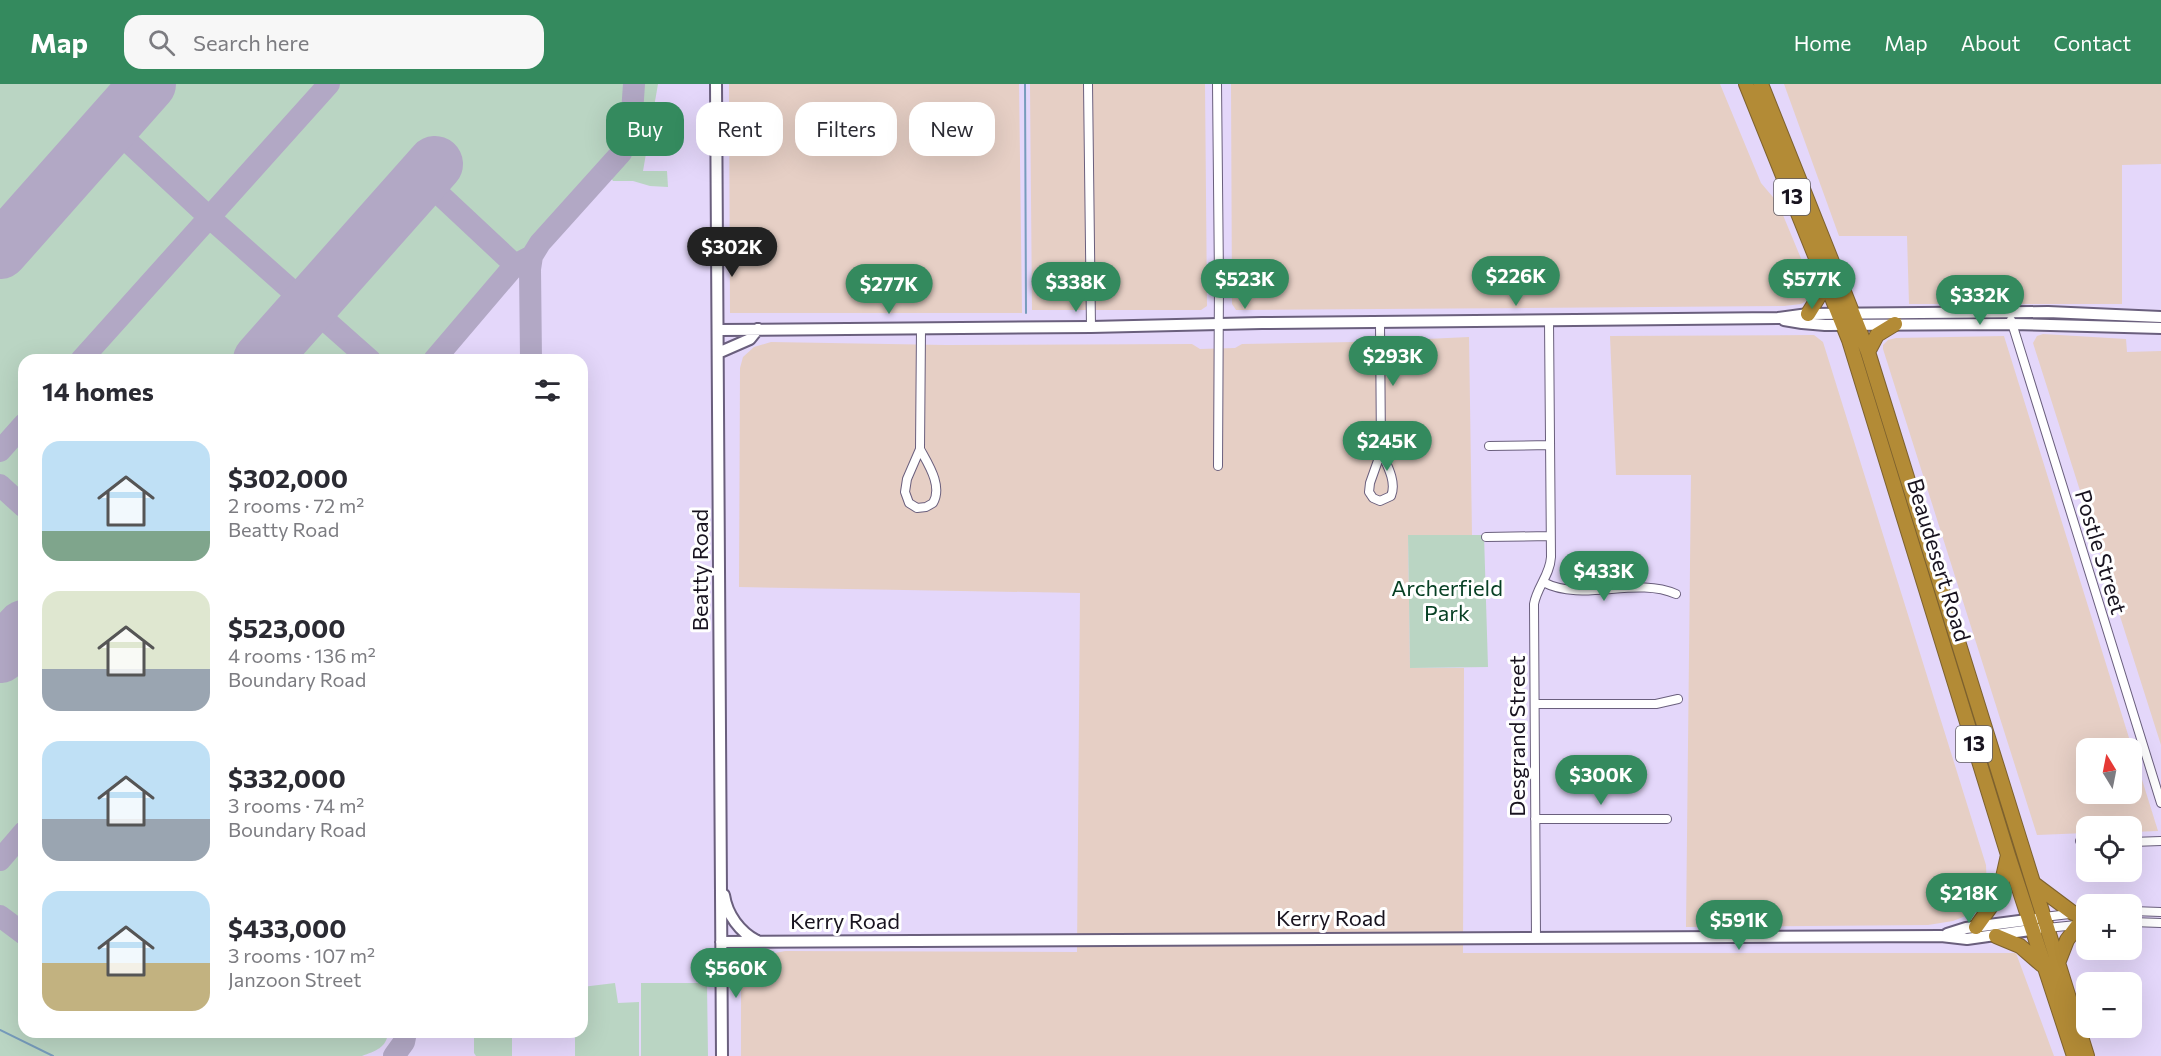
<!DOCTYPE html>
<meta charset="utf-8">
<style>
:root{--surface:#fff;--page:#f7f7f7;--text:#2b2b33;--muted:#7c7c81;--accent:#348a5e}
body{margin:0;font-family:Commissioner,sans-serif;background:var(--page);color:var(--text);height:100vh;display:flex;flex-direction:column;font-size:22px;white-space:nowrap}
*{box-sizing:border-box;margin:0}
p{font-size:20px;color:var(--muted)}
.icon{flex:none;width:33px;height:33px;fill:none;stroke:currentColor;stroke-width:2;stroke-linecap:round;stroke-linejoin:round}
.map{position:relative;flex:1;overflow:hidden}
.drawer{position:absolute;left:18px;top:270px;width:570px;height:684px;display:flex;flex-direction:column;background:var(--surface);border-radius:18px;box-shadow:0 6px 24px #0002}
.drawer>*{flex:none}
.guide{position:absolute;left:606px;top:18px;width:570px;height:54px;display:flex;gap:12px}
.needle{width:39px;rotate:350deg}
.controls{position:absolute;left:2076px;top:654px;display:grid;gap:12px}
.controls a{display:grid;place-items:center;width:66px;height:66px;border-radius:12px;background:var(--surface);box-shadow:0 6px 24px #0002;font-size:30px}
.price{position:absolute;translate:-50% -51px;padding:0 14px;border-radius:21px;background:var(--accent);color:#fff;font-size:20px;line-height:39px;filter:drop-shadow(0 2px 3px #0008)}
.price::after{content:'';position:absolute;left:50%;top:36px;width:18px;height:14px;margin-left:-9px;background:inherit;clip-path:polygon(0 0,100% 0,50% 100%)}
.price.on{background:#222;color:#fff}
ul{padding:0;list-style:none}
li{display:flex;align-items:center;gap:18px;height:150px;padding:0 24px}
li span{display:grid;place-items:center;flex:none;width:168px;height:120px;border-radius:18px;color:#555}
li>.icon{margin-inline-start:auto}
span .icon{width:72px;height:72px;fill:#fffc;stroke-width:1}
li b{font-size:26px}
h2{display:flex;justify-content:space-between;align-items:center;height:72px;padding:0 24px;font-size:26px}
.chip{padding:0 21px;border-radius:18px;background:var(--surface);box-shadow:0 6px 24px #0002;font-size:21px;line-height:54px}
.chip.on{background:var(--accent);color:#fff}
header{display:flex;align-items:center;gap:36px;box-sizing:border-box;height:84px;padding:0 30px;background:var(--accent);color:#fff}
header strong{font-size:28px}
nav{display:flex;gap:33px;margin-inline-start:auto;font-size:21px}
.search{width:420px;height:54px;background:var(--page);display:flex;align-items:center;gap:15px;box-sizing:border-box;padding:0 21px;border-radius:18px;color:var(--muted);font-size:22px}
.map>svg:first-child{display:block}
.industrial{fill:#e6cfc5;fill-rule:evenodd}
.green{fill:#bad5c3}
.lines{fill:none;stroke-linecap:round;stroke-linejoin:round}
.stream{stroke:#779cbc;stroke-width:2}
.taxiway{stroke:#b2a8c5;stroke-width:22}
.runway{stroke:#b2a8c5;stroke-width:56}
.street-casing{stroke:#6a5f7d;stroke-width:10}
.secondary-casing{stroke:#6a5f7d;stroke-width:14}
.highway-casing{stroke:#7d612e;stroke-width:16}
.street{stroke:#fff;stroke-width:8}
.secondary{stroke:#fff;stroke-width:10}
.highway{stroke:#b38b36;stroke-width:14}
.labels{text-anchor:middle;stroke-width:6;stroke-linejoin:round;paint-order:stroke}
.shield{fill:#fff;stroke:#5d5a62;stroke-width:1.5}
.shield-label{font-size:21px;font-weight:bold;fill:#18131f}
.street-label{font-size:22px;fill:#18131f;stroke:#fff}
.park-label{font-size:22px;fill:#074024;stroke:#fff}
</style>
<header>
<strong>Map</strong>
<div class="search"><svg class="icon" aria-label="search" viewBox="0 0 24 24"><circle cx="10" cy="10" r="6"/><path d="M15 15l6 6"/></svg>Search here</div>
<nav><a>Home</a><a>Map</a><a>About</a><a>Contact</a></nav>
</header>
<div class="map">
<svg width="2161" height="972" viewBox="0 0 2161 972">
<rect width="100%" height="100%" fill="#e4d7fa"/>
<path class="industrial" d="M 729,0 L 1019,0 L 1022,229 L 730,229 Z
M 1030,0 L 1205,0 L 1207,222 L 1201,226 L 1032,226 Z
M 1231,0 L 1720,0 L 1761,99 L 1778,119 L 1812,201 L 1811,214 L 1801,220 L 1784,222 L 1236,226 L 1232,220 Z
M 1784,0 L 2161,0 L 2161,80 L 2122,81 L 2122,220 L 1909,220 L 1907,152 L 1839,152 Z
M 2043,250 L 2126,255 L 2127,268 L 2161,267 L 2161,661 L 2033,259 L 2037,252 Z
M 1814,251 L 1823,258 L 1986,781 L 1987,804 L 1982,816 L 1968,831 L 1953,837 L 1928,841 L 1686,843 L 1691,391 L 1616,391 L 1610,252 Z
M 2004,252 L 2158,747 L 2132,748 L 2132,742 L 2086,742 L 2086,749 L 2037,751 L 1883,265 L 1883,261 L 1888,256 L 1896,254 ZM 2132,664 L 2132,710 L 2086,710 L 2086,664 Z
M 1469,253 L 1472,451 L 1408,452 L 1410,584 L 1464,584 L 1463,869 L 2016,869 L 2054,972 L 741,972 L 741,898 L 749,881 L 757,875 L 770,870 L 785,867 L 1077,868 L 1080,509 L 739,503 L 740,284 L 743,273 L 754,263 L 771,258 L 946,261 L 1192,260 L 1200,265 L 1235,264 L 1242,260 L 1355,258 L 1366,262 L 1396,261 L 1405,256 Z"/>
<path class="green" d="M 0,0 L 658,0 L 643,87 L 667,87 L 668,103 L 650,102 L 633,97 L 613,97 L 609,90 C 612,82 619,79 621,71 L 617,68 L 612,69 L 428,276 L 24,276 L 24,948 L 388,948 C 387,964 375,967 362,972 L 0,972 Z
M 1408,451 L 1484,451 L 1488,583 L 1410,584 Z
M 615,899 L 618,919 L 639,918 L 639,972 L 575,972 L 575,948 L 582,948 L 582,903 Z
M 641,899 L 707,899 L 708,972 L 641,972 Z
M 474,948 L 512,948 L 512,972 L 476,972 L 474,969 Z"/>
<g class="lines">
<path class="stream" d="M 1025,0 L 1026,229
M 0,946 L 53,972"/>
<path class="taxiway" d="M 111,42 L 209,133 L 370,276
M 422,94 L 515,181
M 81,276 L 329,0
M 434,276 L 515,181 L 532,172
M 531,276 L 530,185 L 532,172 L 540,159 L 621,69 L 631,44 L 634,0
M 0,367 L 24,340
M 0,401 L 24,423
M 0,776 L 24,748
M 0,832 L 24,850
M 394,972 L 404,958 L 406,948"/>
<path class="runway" d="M 0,167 L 148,0
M 261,276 L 435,80
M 0,571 L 24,544"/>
<g class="street-casing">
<path id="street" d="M 1088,0 L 1091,243
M 1217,0 L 1219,196 L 1218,382
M 2011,236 L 2161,719
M 1380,239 L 1381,368 L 1370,399 L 1369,408 L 1373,414 L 1380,417 L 1391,412 C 1397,398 1387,381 1381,368
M 1489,362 L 1550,361
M 920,365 C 928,380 943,402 933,419 L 926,423 L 917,424 L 909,419 L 905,408 L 907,395 L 920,365 L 921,245
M 1486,453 L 1550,452
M 1543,498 C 1583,519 1635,492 1676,510
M 1535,620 L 1656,620 L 1678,615
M 1535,735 L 1667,735
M 2080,757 L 2086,757
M 2132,758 L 2161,757
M 2132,827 L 2161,828
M 2044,833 L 2086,828
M 2132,838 L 2161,839
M 2047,844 L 2086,840
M 1536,854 L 1534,520 C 1537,503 1550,491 1551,473 L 1549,237"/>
</g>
<g class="secondary-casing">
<path id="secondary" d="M 716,0 L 722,972
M 1784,236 L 1802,239 L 1825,241 L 2012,240 L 2161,244
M 718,246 L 1091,243 L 1262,239 L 1778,234 L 1808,230 L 2048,228 L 2161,233
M 718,269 L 750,255 L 758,245
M 724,811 C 727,831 740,848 757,857
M 1947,850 L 1966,844 L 2035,835
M 721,858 L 1941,852 L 1967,855 L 2038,845"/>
</g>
<g class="highway-casing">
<path id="highway" d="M 1746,0 L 1849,256 L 2008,771 L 2074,972
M 1761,0 L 1868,268 L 2087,972
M 1808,230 L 1827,199
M 1868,268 L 1877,251 L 1895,240
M 2033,799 L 2073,829
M 1976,843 L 1999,811 L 2008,771
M 1996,852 L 2020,862 L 2042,881
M 2058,879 L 2067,856 L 2079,840"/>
</g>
<use href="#street" class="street"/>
<use href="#secondary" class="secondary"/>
<use href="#highway" class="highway"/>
</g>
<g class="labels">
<g class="shield">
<rect x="1774" y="95" width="36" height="36" rx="4.5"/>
<rect x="1956" y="642" width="36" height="36" rx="4.5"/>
</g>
<g class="shield-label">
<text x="1792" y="120">13</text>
<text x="1974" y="667">13</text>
</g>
<g class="street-label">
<text transform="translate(2101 468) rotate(73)" y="8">Postle Street</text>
<text transform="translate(1939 476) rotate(73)" y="8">Beaudesert Road</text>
<text transform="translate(700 486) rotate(-90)" y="8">Beatty Road</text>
<text transform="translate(1517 652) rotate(-90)" y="8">Desgrand Street</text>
<text x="1331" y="842">Kerry Road</text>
<text x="845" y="845">Kerry Road</text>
</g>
<g class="park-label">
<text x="1447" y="512">Archerfield<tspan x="1447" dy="25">Park</tspan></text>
</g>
</g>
</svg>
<div class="controls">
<a><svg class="needle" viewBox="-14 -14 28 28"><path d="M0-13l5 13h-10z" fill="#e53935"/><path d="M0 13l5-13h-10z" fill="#7c7c81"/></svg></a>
<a><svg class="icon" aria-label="locate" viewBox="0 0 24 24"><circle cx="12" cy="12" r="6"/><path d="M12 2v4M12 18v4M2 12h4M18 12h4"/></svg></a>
<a>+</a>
<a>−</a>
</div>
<b class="price on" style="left:732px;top:194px">$302K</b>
<b class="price" style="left:1516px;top:223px">$226K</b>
<b class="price" style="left:1245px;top:226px">$523K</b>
<b class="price" style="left:1812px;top:226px">$577K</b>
<b class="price" style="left:1076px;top:229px">$338K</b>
<b class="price" style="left:889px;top:231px">$277K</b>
<b class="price" style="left:1980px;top:242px">$332K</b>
<b class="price" style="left:1393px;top:303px">$293K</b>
<b class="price" style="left:1387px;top:388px">$245K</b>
<b class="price" style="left:1604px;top:518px">$433K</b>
<b class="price" style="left:1601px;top:722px">$300K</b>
<b class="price" style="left:1969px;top:840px">$218K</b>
<b class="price" style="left:1739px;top:867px">$591K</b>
<b class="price" style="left:736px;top:915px">$560K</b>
<div class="guide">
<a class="chip on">Buy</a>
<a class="chip">Rent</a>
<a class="chip">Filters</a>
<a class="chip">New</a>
</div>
<section class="drawer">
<h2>14 homes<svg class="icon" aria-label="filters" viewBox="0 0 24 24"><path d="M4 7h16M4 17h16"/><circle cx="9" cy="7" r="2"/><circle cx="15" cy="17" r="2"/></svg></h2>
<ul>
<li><span style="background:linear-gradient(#bfe0f5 75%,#7fa58c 0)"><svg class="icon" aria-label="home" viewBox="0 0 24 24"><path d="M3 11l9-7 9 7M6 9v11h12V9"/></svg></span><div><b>$302,000</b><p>2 rooms · 72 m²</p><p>Beatty Road</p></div></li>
<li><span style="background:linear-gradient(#dfe7d0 65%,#9aa5b1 0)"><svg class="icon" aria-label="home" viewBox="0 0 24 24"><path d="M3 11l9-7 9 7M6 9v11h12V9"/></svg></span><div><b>$523,000</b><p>4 rooms · 136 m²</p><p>Boundary Road</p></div></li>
<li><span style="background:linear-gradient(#bfe0f5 65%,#9aa5b1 0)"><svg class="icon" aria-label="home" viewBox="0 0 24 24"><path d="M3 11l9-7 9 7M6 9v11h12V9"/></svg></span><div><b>$332,000</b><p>3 rooms · 74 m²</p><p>Boundary Road</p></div></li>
<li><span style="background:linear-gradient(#bfe0f5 60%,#c2b280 0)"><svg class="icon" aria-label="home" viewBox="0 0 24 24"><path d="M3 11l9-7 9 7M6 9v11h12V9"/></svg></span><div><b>$433,000</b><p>3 rooms · 107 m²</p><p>Janzoon Street</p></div></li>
</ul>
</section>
</div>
